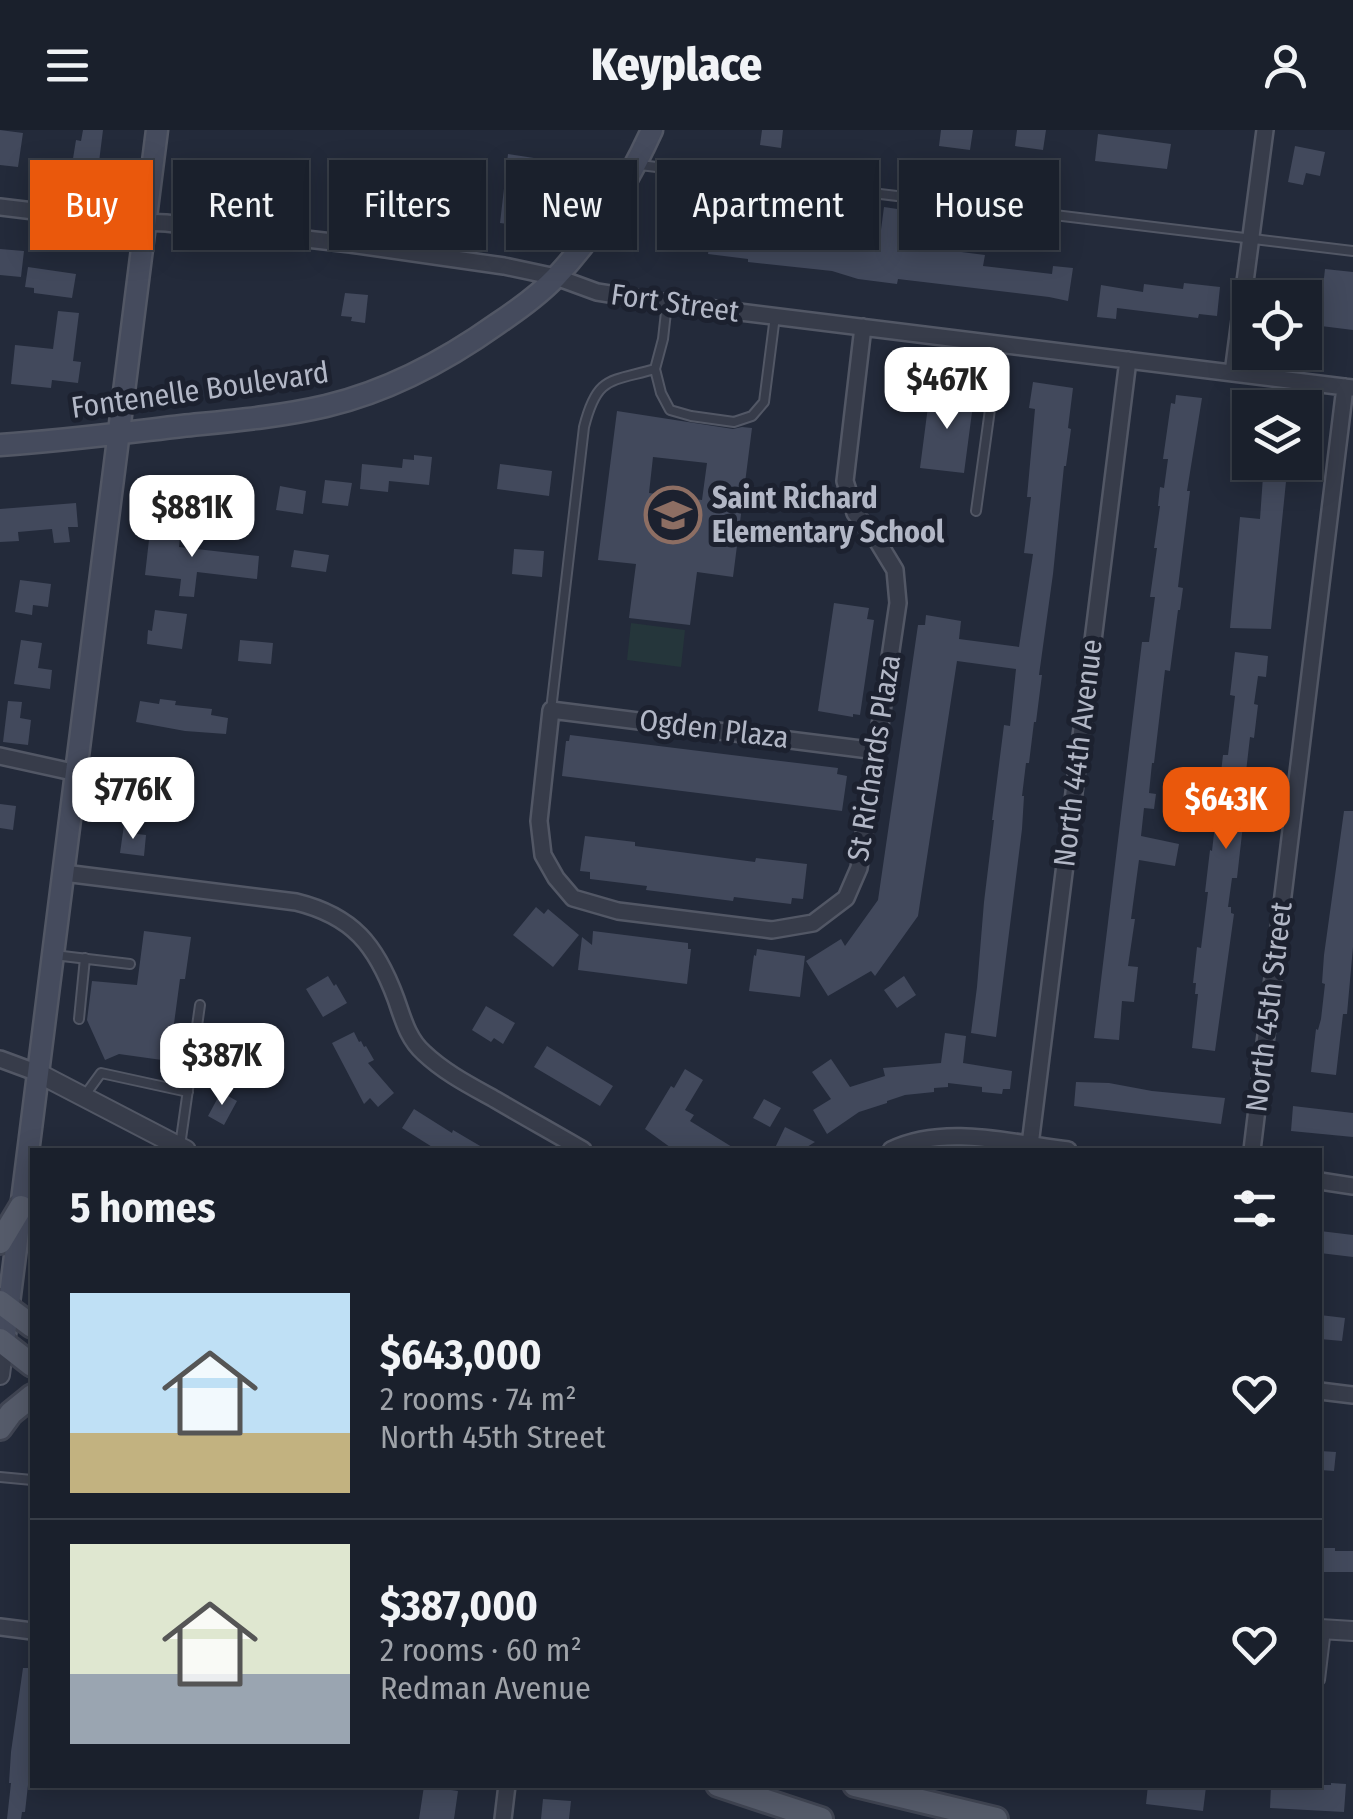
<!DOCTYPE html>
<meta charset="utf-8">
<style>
:root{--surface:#1a202c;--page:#232834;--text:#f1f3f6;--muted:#9fa3a9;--line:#383e48;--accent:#ea580c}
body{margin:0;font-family:"Fira Sans Condensed",sans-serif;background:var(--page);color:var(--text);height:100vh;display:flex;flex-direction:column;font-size:38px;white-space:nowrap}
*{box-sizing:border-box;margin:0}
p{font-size:32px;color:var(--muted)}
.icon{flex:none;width:55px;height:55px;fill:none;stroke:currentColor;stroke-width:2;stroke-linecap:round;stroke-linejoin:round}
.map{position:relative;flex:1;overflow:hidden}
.drawer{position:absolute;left:30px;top:1018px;width:1292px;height:640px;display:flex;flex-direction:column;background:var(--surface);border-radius:0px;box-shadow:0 5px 25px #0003,0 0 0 2px var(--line)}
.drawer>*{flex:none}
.top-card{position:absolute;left:30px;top:30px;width:1295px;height:90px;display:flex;gap:20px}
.controls{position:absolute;left:1232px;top:150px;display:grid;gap:20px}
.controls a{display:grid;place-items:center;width:90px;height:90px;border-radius:0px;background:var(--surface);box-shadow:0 5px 25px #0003,0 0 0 2px var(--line);font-size:50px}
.price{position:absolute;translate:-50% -85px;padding:0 22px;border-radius:20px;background:#fff;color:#222;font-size:32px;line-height:65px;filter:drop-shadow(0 2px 5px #0008)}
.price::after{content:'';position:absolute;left:50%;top:60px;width:30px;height:22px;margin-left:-15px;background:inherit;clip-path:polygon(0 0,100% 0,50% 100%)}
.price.current{background:var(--accent);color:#fff}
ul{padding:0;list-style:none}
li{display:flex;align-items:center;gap:30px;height:250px;padding:0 40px}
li+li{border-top:2px solid var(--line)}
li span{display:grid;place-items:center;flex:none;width:280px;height:200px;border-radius:0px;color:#555}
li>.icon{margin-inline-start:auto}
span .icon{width:120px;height:120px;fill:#fffc;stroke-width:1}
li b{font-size:42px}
h2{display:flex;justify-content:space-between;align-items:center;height:120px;padding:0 40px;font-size:42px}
.tag{padding:0 35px;border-radius:0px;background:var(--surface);box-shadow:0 5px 25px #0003,0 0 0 2px var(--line);font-size:35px;line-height:90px}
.tag.current{background:var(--accent);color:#fff}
header{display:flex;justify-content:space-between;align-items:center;height:130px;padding:0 40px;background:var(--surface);font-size:45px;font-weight:800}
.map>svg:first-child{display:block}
.green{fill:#25363b}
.building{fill:#42495c;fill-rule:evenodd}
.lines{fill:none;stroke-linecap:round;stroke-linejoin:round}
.service-casing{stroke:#525765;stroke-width:12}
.minor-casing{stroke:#525765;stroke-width:20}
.tertiary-casing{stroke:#525765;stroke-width:22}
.secondary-casing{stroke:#525765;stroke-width:25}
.primary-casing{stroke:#404553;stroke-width:28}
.service{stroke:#373c4a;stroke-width:8}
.minor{stroke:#373c4a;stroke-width:15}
.tertiary{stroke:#373c4a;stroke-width:18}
.secondary{stroke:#454b5d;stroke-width:20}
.primary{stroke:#555b6a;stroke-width:22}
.labels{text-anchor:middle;stroke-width:10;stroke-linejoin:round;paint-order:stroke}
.street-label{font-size:30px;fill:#b2b7c6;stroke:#1c212f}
.poi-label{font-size:30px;font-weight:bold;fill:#b2b7c6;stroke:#1c212f;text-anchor:start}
</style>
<header><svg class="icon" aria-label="menu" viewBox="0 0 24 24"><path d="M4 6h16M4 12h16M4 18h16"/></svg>Keyplace<svg class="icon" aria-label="person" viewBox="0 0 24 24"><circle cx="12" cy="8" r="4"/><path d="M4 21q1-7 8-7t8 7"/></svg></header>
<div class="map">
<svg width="1353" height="1689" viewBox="0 0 1353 1689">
<rect width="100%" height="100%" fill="#232a3a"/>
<path class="green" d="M 631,493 L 685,500 L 681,537 L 627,530 Z"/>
<path class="building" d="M 0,0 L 23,3 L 18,37 L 0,35 Z
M 83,0 L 103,0 L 98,40 L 92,67 L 64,63 L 65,60 L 50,57 L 53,39 L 71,41 L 76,10 L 81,11 Z
M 762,0 L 783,0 L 781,18 L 760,15 Z
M 941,0 L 973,0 L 970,20 L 939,16 Z
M 1017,0 L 1046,0 L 1043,20 L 1015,16 Z
M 1098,4 L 1171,14 L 1167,39 L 1095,31 Z
M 1295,16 L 1325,22 L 1320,46 L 1306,43 L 1303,55 L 1288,52 Z
M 508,24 L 534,28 L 526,96 L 500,93 Z
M 196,29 L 215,32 L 212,63 L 193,61 Z
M 884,77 L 911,81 L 906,115 L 985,125 L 983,136 L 1052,144 L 1053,136 L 1073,138 L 1068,171 L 1049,167 L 898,149 L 897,154 L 858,149 L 832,141 L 748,132 L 748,129 L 708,124 L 712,95 L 752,100 L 752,95 L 830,103 L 828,114 L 876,120 L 877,115 L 879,115 Z
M 0,119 L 24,121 L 21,147 L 0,145 Z
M 28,137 L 76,144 L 72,168 L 34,163 L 34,158 L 25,157 Z
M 1325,139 L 1353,142 L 1353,200 L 1305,194 L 1305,172 L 1321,175 Z
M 1184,153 L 1220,157 L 1217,186 L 1199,184 L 1198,188 L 1117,178 L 1116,189 L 1097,187 L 1101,155 L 1143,162 L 1144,154 L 1183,159 Z
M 345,163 L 368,165 L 365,193 L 351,191 L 352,187 L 341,186 Z
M 58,181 L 79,183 L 73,231 L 81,232 L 78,253 L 52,250 L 51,258 L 11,254 L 15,215 L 53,219 Z
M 1033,252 L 1073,258 L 1068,298 L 1071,299 L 1066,336 L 1064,336 L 1053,444 L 1039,545 L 1042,545 L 1036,592 L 1034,592 L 1029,633 L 1026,633 L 1022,666 L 1024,666 L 1022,699 L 996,907 L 971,903 L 977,857 L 984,772 L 994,690 L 992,690 L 1004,595 L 1010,596 L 1016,539 L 957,531 L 918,786 L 875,846 L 871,841 L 828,866 L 806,831 L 841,809 L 845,816 L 878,770 L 918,495 L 925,495 L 926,485 L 961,491 L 959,509 L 1019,517 L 1033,424 L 1024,423 L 1031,367 L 1027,367 L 1035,279 L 1029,278 Z
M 930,261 L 974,267 L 964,343 L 920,338 Z
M 1176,265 L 1202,268 L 1187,361 L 1190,361 L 1178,457 L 1183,458 L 1180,480 L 1178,480 L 1170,541 L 1165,540 L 1154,633 L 1152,633 L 1149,663 L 1156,664 L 1154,679 L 1144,678 L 1141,706 L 1179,714 L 1175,736 L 1139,730 L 1131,789 L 1135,789 L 1128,836 L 1138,837 L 1134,872 L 1122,871 L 1119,910 L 1094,908 L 1142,512 L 1149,512 L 1155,467 L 1150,467 L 1157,418 L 1154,418 L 1160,376 L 1158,376 L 1160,357 L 1164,358 L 1168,329 L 1163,329 L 1171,273 L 1175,274 Z
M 617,281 L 733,299 L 742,297 L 752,298 L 733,447 L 697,442 L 690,495 L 629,488 L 636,434 L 598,430 ZM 653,327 L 707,333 L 702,370 L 649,363 Z
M 414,325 L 432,327 L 429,355 L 389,351 L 388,362 L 360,359 L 362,334 L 402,338 L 403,329 L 414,330 Z
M 1264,332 L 1288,332 L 1271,499 L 1230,498 L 1240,387 L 1260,389 Z
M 500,334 L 552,341 L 549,366 L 497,359 Z
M 325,350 L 352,353 L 348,376 L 322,373 Z
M 280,356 L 306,361 L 303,384 L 276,380 Z
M 76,373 L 78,397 L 68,397 L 70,412 L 54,413 L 52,399 L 18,402 L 19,411 L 0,412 L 0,379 Z
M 151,392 L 181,396 L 179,417 L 259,426 L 257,449 L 197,442 L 194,467 L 179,466 L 181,449 L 145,445 Z
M 514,419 L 544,421 L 542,447 L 512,444 Z
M 294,420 L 329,425 L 326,442 L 291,437 Z
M 20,450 L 51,454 L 48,477 L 33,475 L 32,485 L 15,482 Z
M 834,473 L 869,478 L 867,489 L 874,490 L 860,585 L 853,584 L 853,587 L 818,581 Z
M 155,480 L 187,484 L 182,519 L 147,514 L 148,500 L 152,501 Z
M 21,510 L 42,513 L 38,538 L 52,540 L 50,559 L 14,554 Z
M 240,510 L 273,513 L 271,534 L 238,531 Z
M 1235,522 L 1268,526 L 1266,547 L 1258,546 L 1254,574 L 1258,575 L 1254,608 L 1250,607 L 1246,642 L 1249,642 L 1237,748 L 1232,748 L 1228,777 L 1231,777 L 1231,783 L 1234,784 L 1215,921 L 1192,918 L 1198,864 L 1195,864 L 1196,853 L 1193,853 L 1197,817 L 1201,818 L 1208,762 L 1205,762 L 1210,720 L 1212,721 L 1223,625 L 1228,625 L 1235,566 L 1230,565 Z
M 160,569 L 176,571 L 175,575 L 212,579 L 211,585 L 228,588 L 226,604 L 185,601 L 136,592 L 140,571 L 159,574 Z
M 8,571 L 22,572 L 20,588 L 31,590 L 28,615 L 3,612 Z
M 570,605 L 838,638 L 837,644 L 847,646 L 842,681 L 562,646 L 566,611 L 569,611 Z
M 131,641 L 177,646 L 175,667 L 129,662 Z
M 0,674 L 16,676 L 13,700 L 0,698 Z
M 1344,681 L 1353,681 L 1353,817 L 1347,884 L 1343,884 L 1336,945 L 1311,942 L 1316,899 L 1318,900 L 1321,889 L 1325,854 L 1322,853 L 1324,825 Z
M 124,695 L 138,697 L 137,704 L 146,705 L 144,726 L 120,723 Z
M 585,706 L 635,712 L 635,716 L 755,732 L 756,728 L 807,734 L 803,769 L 792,768 L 791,774 L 734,767 L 733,771 L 646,760 L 647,756 L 590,749 L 590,742 L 580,741 Z
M 536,777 L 544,784 L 548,779 L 579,805 L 553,837 L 513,805 Z
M 144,801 L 191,807 L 185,849 L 180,849 L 169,931 L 119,924 L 105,930 L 87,890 L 92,851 L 137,855 Z
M 593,801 L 688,813 L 688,819 L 691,819 L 687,854 L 578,840 L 582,807 L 592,815 Z
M 757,819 L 805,826 L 800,867 L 749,861 L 754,825 L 756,826 Z
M 328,846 L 334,856 L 336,854 L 347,873 L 323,887 L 306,859 Z
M 904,846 L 916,865 L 897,878 L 884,860 Z
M 486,876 L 515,893 L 503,914 L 494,908 L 491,912 L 472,900 Z
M 354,902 L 359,912 L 361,911 L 364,917 L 366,916 L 374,930 L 368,933 L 394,963 L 378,977 L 370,968 L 364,974 L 332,913 Z
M 945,903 L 966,906 L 963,933 L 1012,941 L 1010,959 L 1003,959 L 1002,964 L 982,962 L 982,957 L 948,953 L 948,957 L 934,958 L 934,962 L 905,965 L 887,971 L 887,973 L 859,982 L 827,1004 L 813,980 L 831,969 L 812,942 L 831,929 L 850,957 L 885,946 L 883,938 L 941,933 Z
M 547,916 L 613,956 L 600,976 L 534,937 Z
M 685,939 L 703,950 L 685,980 L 694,985 L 690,991 L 737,1020 L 674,1020 L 645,999 L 671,956 L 674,958 Z
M 1076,952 L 1109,953 L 1152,961 L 1225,968 L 1221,994 L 1074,976 Z
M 221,962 L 237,971 L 224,995 L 208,986 Z
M 764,969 L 781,978 L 770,997 L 753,988 Z
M 1293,976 L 1353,983 L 1353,1007 L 1291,1001 Z
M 414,979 L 452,1003 L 453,1000 L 487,1020 L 437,1020 L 402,998 Z
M 785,997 L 815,1012 L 802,1020 L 774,1020 Z
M 1320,1101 L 1353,1105 L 1353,1127 L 1320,1123 Z
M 1320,1185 L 1345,1188 L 1342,1211 L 1320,1209 Z
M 1320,1321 L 1336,1322 L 1334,1341 L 1320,1340 Z
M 1320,1418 L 1335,1418 L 1335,1421 L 1353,1421 L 1353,1442 L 1320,1442 Z
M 23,1538 L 32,1538 L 32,1656 L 28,1655 L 25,1682 L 22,1682 L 21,1689 L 7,1689 L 11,1653 L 9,1653 L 11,1622 Z
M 1331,1653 L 1346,1654 L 1344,1682 L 1270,1678 L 1271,1655 L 1331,1655 Z
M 1148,1655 L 1206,1657 L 1203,1681 L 1146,1674 Z
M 424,1656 L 458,1661 L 454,1689 L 419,1689 Z
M 543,1669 L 571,1671 L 569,1689 L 541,1689 Z"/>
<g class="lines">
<g class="service-casing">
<path id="service" d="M 640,35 L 1353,121
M 655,239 L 663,209 L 667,173
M 976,381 L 999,214
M 551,580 L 584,297 C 597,246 609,252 655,239 L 661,263 L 670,280 L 691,286 L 734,292 L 752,286 L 764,272 L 775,186
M 54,825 L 130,834
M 79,889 L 85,828
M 85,965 L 101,943 L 188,962
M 180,1016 L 200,875
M 0,1347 L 32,1350
M 1320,1550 L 1326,1499"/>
</g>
<g class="minor-casing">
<path id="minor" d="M 0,77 L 117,91 L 166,93 L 350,114 L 504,136 L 556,147 L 597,162 L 667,173 L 1353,258
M 863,197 L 845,351 L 855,383 L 878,412 L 895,440 L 898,473 L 859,738 L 846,768 L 813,793 L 772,800 L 618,781 L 573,768 L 556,748 L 543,725 L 539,691 L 551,580 L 877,621
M 1233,243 L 1265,0
M 0,626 L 77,643
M 64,743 L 296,772 C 353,786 376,815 396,869 C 403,889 408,909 424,923 C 445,943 471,956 496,970 C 525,987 554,1003 583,1020
M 0,929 L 38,943
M 1030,1015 L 1128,230
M 891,1020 C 944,994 1012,1013 1068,1020
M 1252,1020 L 1345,257
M 1320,1051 L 1353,1056
M 1320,1261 L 1353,1265
M 0,1497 L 32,1501
M 503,1689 L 507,1655"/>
</g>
<g class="tertiary-casing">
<path id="tertiary" d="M 38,943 L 186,1020
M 0,1245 L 4,1213
M 1320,1499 L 1353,1501"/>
</g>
<g class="secondary-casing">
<path id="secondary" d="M 0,315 C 61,311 122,303 182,296 C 230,291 279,287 326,276 C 389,261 445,231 497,194 C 518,180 539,165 556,147 C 596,104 628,53 652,0
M 4,1213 L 157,0"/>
</g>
<g class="primary-casing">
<path id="primary" d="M 0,1112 L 21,1077
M 0,1172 L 32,1196
M 0,1210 L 32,1235
M 0,1298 L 11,1283 L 32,1266
M 718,1655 L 821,1689
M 855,1655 L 996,1689"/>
</g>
<use href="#service" class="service"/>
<use href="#minor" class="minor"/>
<use href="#tertiary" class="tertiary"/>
<use href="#secondary" class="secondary"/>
<use href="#primary" class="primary"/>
</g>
<defs>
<g id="school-ring" transform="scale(2.875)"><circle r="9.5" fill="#1c212f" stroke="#8d6e63" stroke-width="1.5"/><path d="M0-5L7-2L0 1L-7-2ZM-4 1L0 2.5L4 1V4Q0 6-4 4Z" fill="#8d6e63"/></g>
</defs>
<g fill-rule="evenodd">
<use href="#school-ring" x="673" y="385"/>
</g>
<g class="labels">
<g class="street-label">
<text transform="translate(675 173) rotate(8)" y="10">Fort Street</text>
<text transform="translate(200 260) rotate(-8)" y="10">Fontenelle Boulevard</text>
<text transform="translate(714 599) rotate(7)" y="10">Ogden Plaza</text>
<text transform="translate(1078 623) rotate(-83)" y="10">North 44th Avenue</text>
<text transform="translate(874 628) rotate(-81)" y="10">St Richards Plaza</text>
<text transform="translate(1269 877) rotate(-83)" y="10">North 45th Street</text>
</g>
<g class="poi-label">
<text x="712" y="378">Saint Richard<tspan x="712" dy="34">Elementary School</tspan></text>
</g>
</g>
</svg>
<div class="controls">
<a><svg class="icon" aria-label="locate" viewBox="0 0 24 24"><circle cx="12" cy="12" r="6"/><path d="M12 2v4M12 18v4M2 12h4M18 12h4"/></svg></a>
<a><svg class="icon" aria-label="layers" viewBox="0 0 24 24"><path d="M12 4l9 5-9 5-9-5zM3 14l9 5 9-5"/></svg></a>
</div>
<b class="price" style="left:947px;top:302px">$467K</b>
<b class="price" style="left:192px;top:430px">$881K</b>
<b class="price" style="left:133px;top:712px">$776K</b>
<b class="price current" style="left:1226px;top:722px">$643K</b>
<b class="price" style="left:222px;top:978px">$387K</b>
<div class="top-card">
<a class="tag current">Buy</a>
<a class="tag">Rent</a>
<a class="tag">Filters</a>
<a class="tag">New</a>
<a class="tag">Apartment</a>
<a class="tag">House</a>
</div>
<section class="drawer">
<h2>5 homes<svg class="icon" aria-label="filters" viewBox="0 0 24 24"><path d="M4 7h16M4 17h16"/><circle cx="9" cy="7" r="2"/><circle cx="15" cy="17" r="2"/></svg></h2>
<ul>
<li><span style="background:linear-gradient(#bfe0f5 70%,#c2b280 0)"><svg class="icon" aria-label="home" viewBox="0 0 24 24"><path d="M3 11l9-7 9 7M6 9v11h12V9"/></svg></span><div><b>$643,000</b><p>2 rooms · 74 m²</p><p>North 45th Street</p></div><svg class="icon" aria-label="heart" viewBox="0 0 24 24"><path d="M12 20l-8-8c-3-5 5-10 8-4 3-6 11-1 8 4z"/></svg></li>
<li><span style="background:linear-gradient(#dfe7d0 65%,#9aa5b1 0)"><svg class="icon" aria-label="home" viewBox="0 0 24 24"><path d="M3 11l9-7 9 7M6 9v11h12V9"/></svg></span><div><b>$387,000</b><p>2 rooms · 60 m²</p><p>Redman Avenue</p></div><svg class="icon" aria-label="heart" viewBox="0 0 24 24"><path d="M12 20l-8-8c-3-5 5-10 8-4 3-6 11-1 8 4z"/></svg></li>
</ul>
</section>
</div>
